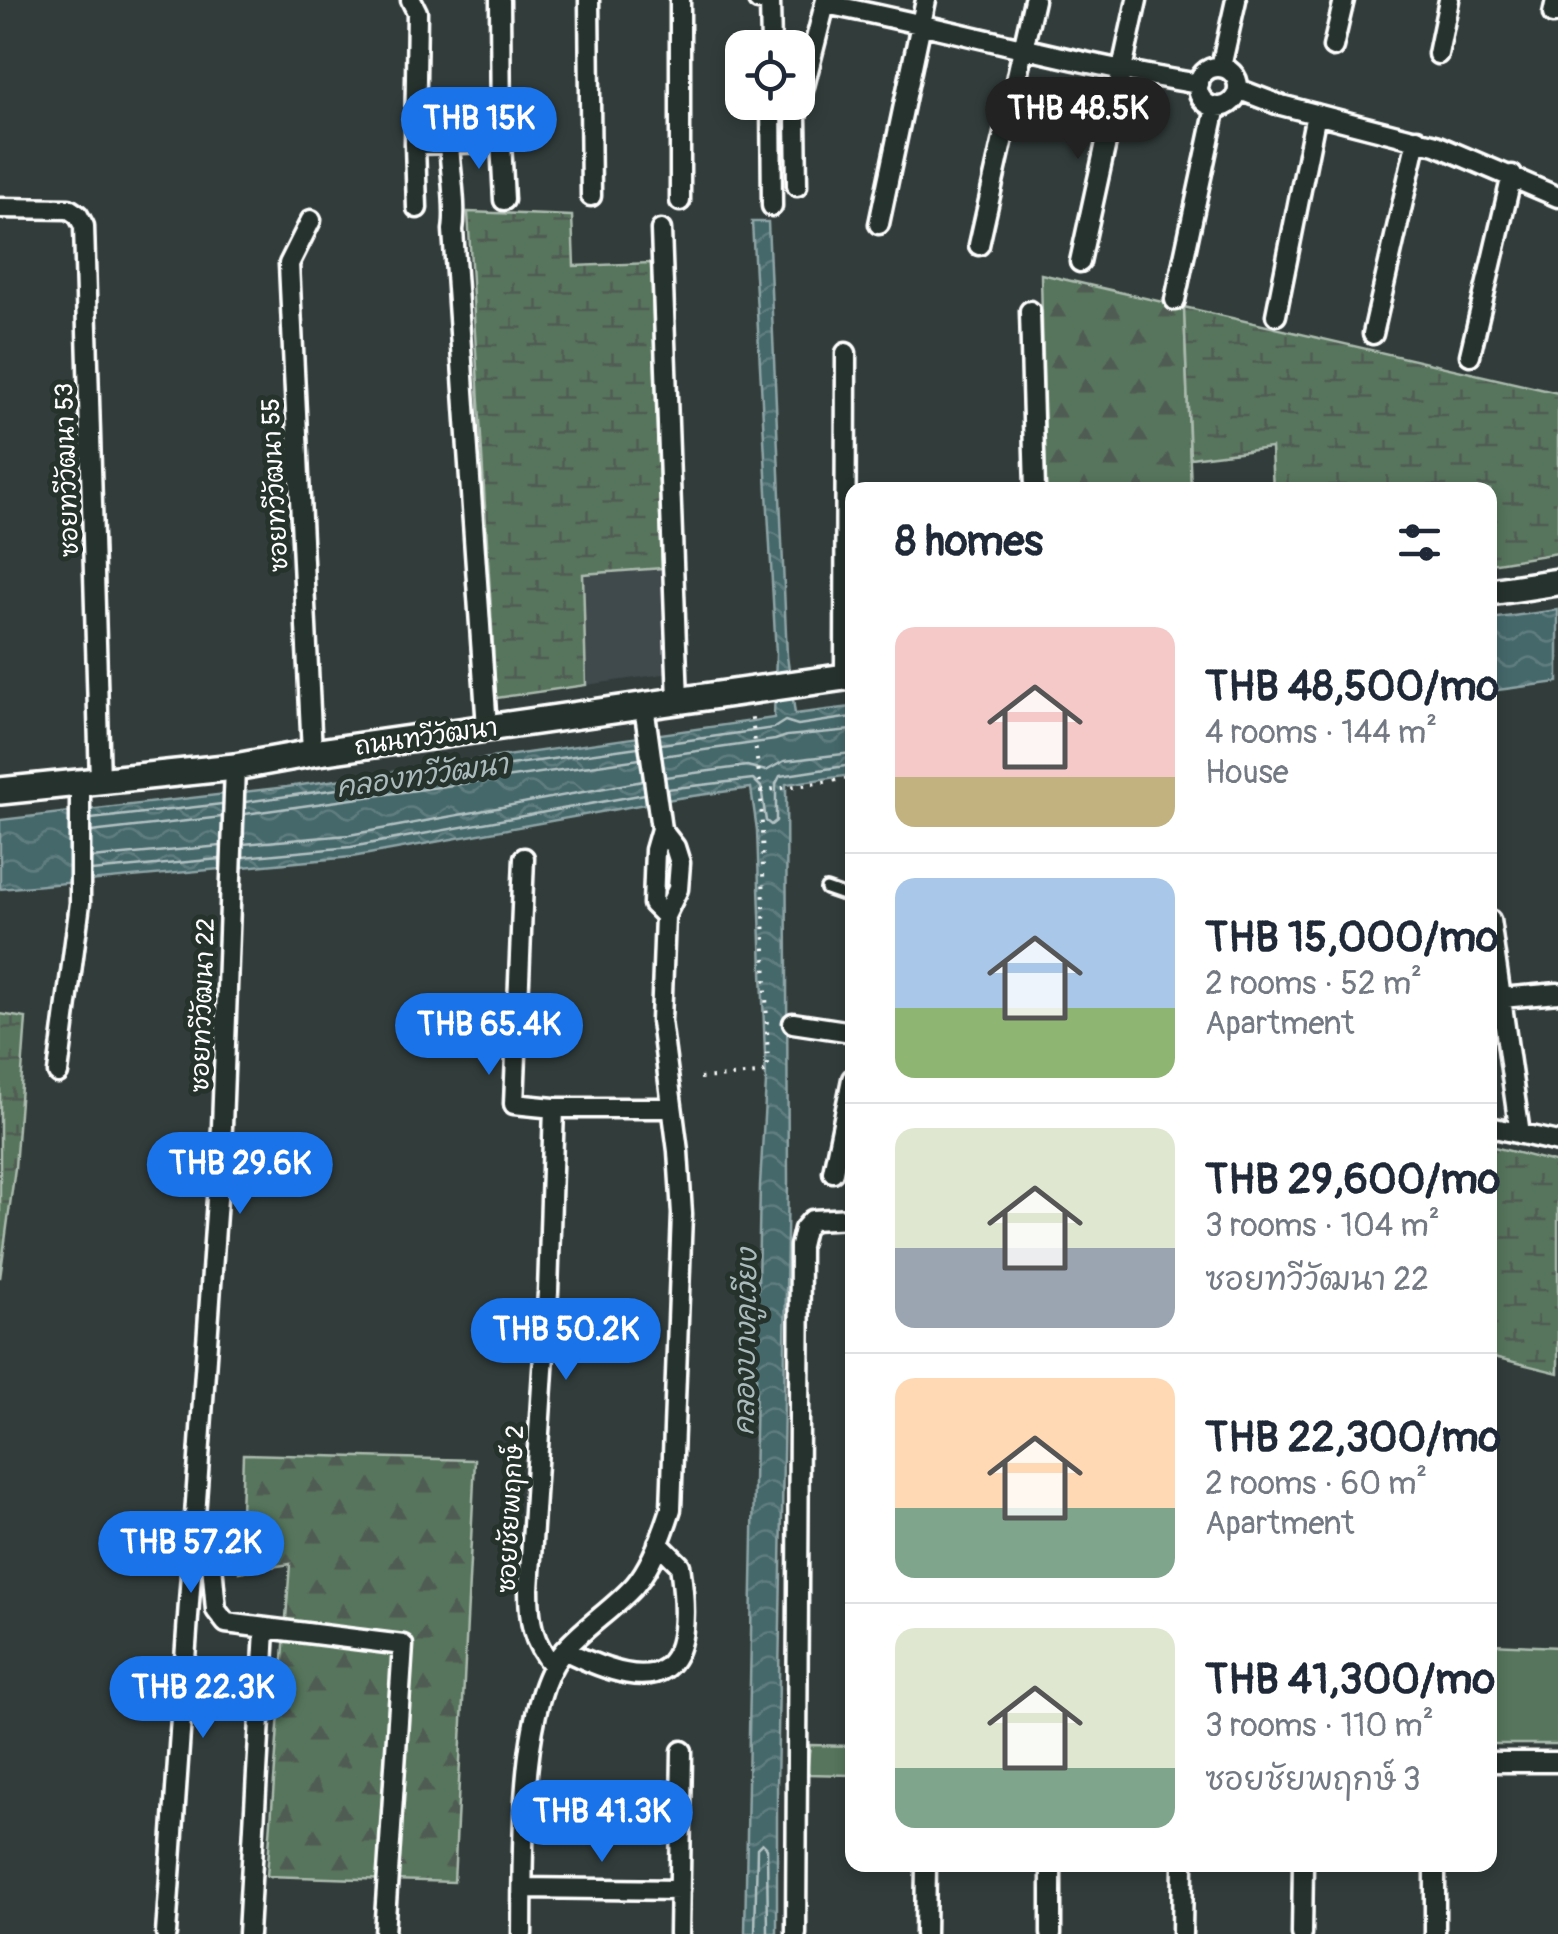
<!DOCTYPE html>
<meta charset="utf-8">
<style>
:root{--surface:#fff;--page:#f6f6f7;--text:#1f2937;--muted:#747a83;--line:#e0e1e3;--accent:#1a73e8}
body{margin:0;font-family:Pangolin,"Playpen Sans Thai",sans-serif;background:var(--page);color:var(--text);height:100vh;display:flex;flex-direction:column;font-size:38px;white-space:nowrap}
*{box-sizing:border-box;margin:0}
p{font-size:32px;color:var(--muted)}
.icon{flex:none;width:55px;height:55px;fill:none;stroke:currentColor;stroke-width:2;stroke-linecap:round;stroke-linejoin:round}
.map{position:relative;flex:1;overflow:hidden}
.panel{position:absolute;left:845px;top:482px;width:652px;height:1390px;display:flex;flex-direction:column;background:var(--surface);border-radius:20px;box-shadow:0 5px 15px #0003}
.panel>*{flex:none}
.buttons{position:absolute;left:725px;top:30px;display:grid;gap:20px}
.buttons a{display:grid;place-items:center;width:90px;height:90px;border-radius:20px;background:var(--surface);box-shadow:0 5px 15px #0003;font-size:50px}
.price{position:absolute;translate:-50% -85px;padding:0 22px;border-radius:35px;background:var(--accent);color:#fff;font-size:32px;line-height:65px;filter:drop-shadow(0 2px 5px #0008)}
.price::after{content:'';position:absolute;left:50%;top:60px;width:30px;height:22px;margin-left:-15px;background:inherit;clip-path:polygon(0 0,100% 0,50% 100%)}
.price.on{background:#222;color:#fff}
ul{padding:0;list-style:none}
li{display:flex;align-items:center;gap:30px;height:250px;padding:0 50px}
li+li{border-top:2px solid var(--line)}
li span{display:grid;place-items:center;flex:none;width:280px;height:200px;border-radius:20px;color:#555}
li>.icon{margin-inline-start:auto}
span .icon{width:120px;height:120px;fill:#fffc;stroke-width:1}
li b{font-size:42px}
h2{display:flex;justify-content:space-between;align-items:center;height:120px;padding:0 50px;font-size:42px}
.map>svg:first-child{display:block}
.built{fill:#40494c}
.green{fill:#57745c;stroke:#abbaae;stroke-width:2.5}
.forest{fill:url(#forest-firs);stroke:#abbaae;stroke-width:2.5}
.wetland{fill:url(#wetland-marsh);stroke:#abbaae;stroke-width:2.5}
.water{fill:url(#water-waves);stroke:#8fa4a6;stroke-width:2.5}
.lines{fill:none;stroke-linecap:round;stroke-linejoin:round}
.shore{stroke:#b4c2c3;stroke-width:2.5}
.lane-casing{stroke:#fff;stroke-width:16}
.street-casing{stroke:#fff;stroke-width:25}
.secondary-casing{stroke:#fff;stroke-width:32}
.path{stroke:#fff;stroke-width:4;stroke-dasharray:2.5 8;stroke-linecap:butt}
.lane{stroke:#26332d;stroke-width:9}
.street{stroke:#26332d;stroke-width:18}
.secondary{stroke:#26332d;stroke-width:25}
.labels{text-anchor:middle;stroke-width:10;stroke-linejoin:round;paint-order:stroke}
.street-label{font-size:25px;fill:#fff;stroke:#26332d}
.water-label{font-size:28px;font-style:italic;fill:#abbbbc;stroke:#26332d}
</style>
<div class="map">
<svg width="1558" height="1934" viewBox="0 0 1558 1934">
<defs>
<pattern id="forest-firs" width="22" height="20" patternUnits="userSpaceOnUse" patternTransform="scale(2.5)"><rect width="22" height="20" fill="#57745c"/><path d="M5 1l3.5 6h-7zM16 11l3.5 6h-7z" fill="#505c52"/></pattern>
<pattern id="wetland-marsh" width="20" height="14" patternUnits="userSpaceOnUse" patternTransform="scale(2.5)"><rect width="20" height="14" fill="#57745c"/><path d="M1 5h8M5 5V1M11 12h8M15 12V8" fill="none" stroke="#505c52"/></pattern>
<pattern id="water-waves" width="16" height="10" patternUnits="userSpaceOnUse" patternTransform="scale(2.5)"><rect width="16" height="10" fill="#44676a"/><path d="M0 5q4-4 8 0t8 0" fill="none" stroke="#607e80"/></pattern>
</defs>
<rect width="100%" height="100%" fill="#323d3b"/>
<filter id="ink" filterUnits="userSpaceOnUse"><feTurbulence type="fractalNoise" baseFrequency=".01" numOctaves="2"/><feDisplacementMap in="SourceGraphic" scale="20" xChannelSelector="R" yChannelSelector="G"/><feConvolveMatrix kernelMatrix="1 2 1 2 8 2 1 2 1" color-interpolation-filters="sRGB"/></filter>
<g filter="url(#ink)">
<path class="built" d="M 662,568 L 671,673 L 586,685 L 583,574 Z"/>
<path class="green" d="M 1490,1644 L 1558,1647 L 1558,1744 L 1490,1744 Z
M 810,1745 L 852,1746 L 852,1775 L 807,1774 Z"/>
<path class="forest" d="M 1041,274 L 1184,307 L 1191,490 L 1046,490 Z
M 243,1454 L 475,1460 L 454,1882 L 267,1876 L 290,1564 L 239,1572 Z"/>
<path class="wetland" d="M 468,212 L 572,216 L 574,266 L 651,263 L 662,568 L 583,574 L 586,685 L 496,698 Z
M 1184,307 L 1558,393 L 1558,553 L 1490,564 L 1490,490 L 1273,490 L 1271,448 L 1190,458 Z
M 0,1014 L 26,1018 L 15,1168 L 0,1278 Z
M 1490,1146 L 1558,1163 L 1558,1373 L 1490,1356 Z"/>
<path class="water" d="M 752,222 L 768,222 L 787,656 L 795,714 L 852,707 L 852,775 L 786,784 L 788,1181 L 777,1788 L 777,1934 L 745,1934 L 760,1185 L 766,1083 L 757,830 L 751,788 L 678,798 L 352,857 L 0,889 L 0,820 L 287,787 L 774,718 L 776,654 Z
M 1558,610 L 1558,682 L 1490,691 L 1490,619 Z"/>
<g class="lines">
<path class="shore" d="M 661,744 L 774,728 L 785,721 L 798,725 L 852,717
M 662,756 L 775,740 L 787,736 L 852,730
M 665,777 L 747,766 L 766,771 L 784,761 L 852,753
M 667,789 L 753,779 L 761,787 L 766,821 L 771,825 L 776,821 L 776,784 L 780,776 L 852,765
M 245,802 L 638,747
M 245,814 L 640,759
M 91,819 L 222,804
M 91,832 L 222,817
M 243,844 L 349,835 L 643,781
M 243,857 L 351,847 L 645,794
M 91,858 L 221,846
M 91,871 L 220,859
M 755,1934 L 757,1848 L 762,1843 L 767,1848 L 768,1934"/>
<g class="lane-casing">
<path id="lane" d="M 826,889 L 852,898"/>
</g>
<g class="street-casing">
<path id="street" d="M 411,0 L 417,12 L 415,144 L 501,142 L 500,0
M 589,0 L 591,196
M 758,0 L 770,2 L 771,48
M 825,4 C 950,28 1073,64 1199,84
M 1553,14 L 1556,0
M 1333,47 L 1344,0
M 1438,54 L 1449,0
M 1221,67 L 1236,0
M1198 87a20 20 0 1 1 40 0a20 20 0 1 1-40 0Z
M 1238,89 L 1277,104 L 1436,145 L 1558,197
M 771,102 L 772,206
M 501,142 L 504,200
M 449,143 C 450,169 457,206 453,230 L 487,728
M 415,144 L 417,208
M 797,186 L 796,118 L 826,0
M 680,201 L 680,0
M 0,208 L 69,209 L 78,215 L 84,226 L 100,781
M 311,220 L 289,264 L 312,753
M 879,224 L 926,0
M 661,230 L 678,701
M 979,245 L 1034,0
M 1080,262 L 1137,0
M 1175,300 L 1216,107
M 1030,311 L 1035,490
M 1276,315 L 1316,114
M 1373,334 L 1417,139
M 1470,355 L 1512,175
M 845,677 L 846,353
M 644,706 L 661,829 L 655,850 L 653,904 L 665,916
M 524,858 L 514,1104 L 554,1108 L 672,1108
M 1490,920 L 1520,1134
M 1501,998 L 1558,993
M 793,1023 L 852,1032
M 58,1073 L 80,903 L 80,783
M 1490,1127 L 1558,1142
M 833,1172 L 852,1079
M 193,1544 L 211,1552 L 216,1610 L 226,1623 L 403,1645 L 384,1934
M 564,1650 C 664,1700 696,1676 680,1565 L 658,1543
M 553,1666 C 532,1642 529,1621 529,1589 L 548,1292 L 554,1108
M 1490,1762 L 1558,1762
M 1051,1865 L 1051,1934
M 523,1888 L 680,1890
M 166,1934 L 222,1127 L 235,767
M 248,1934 L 265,1630
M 522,1934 C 523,1866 518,1706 561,1654 C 582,1628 613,1610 635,1585 C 652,1565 663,1534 671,1509 L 682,1214 L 678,1151 L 661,1021 L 665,916 L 678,889 L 680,863 L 675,847 L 661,829
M 679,1934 L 682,1751
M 796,1934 L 800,1246 L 804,1229 L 812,1220 L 852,1218
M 925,1934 L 926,1865
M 1182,1934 L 1183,1865
M 1302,1934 L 1303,1865
M 1435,1934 L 1435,1865"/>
</g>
<g class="secondary-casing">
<path id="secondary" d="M 1490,592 L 1558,582
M 0,791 L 235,767 L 312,753 L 852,676"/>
</g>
<path class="path" d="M 761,791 L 852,778
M 700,1078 L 760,1074 L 768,1070 L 761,791 L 751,711"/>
<use href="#lane" class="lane"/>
<use href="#street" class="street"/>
<use href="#secondary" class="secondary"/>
</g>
</g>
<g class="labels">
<g class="street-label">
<text transform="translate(66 470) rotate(-92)" y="9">ซอยทวีวัฒนา 53</text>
<text transform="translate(274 485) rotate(-93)" y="9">ซอยทวีวัฒนา 55</text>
<text transform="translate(426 736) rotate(-8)" y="9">ถนนทวีวัฒนา</text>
<text transform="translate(202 1005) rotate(-88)" y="9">ซอยทวีวัฒนา 22</text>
<text transform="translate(510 1509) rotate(-87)" y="9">ซอยชัยพฤกษ์ 2</text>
</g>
<g class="water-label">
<text transform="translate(422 775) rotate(-8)" y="10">คลองทวีวัฒนา</text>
<text transform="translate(745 1342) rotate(-89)" y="10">คลองบางคูเวียง</text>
</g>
</g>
</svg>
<div class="buttons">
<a><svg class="icon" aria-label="locate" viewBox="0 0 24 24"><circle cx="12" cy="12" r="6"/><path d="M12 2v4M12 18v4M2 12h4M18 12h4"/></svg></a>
</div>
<b class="price on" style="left:1078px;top:162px">THB 48.5K</b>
<b class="price" style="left:479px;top:172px">THB 15K</b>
<b class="price" style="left:489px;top:1078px">THB 65.4K</b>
<b class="price" style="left:240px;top:1217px">THB 29.6K</b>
<b class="price" style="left:566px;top:1383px">THB 50.2K</b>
<b class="price" style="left:191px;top:1596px">THB 57.2K</b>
<b class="price" style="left:203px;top:1741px">THB 22.3K</b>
<b class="price" style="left:602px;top:1865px">THB 41.3K</b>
<section class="panel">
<h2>8 homes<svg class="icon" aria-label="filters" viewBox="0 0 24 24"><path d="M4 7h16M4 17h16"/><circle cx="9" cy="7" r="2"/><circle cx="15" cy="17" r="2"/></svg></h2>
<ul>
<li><span style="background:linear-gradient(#f6c9c9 75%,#c2b280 0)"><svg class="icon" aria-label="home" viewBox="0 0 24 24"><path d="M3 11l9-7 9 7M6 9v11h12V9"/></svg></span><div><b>THB 48,500/mo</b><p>4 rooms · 144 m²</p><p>House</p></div></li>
<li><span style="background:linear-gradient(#a9c7e8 65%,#8fb573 0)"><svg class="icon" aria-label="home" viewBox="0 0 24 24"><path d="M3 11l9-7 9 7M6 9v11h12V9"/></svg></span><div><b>THB 15,000/mo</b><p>2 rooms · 52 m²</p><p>Apartment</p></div></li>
<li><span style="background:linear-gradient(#dfe7d0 60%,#9aa5b1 0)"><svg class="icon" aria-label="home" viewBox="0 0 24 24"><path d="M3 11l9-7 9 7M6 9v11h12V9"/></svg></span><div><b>THB 29,600/mo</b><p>3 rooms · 104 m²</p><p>ซอยทวีวัฒนา 22</p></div></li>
<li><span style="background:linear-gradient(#ffd9b3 65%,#7fa58c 0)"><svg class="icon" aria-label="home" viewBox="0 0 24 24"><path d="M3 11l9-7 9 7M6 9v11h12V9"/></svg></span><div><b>THB 22,300/mo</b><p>2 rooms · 60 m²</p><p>Apartment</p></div></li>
<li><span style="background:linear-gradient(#dfe7d0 70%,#7fa58c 0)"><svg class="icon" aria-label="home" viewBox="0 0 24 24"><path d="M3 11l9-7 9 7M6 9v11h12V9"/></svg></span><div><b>THB 41,300/mo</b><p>3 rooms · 110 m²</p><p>ซอยชัยพฤกษ์ 3</p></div></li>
</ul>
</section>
</div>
